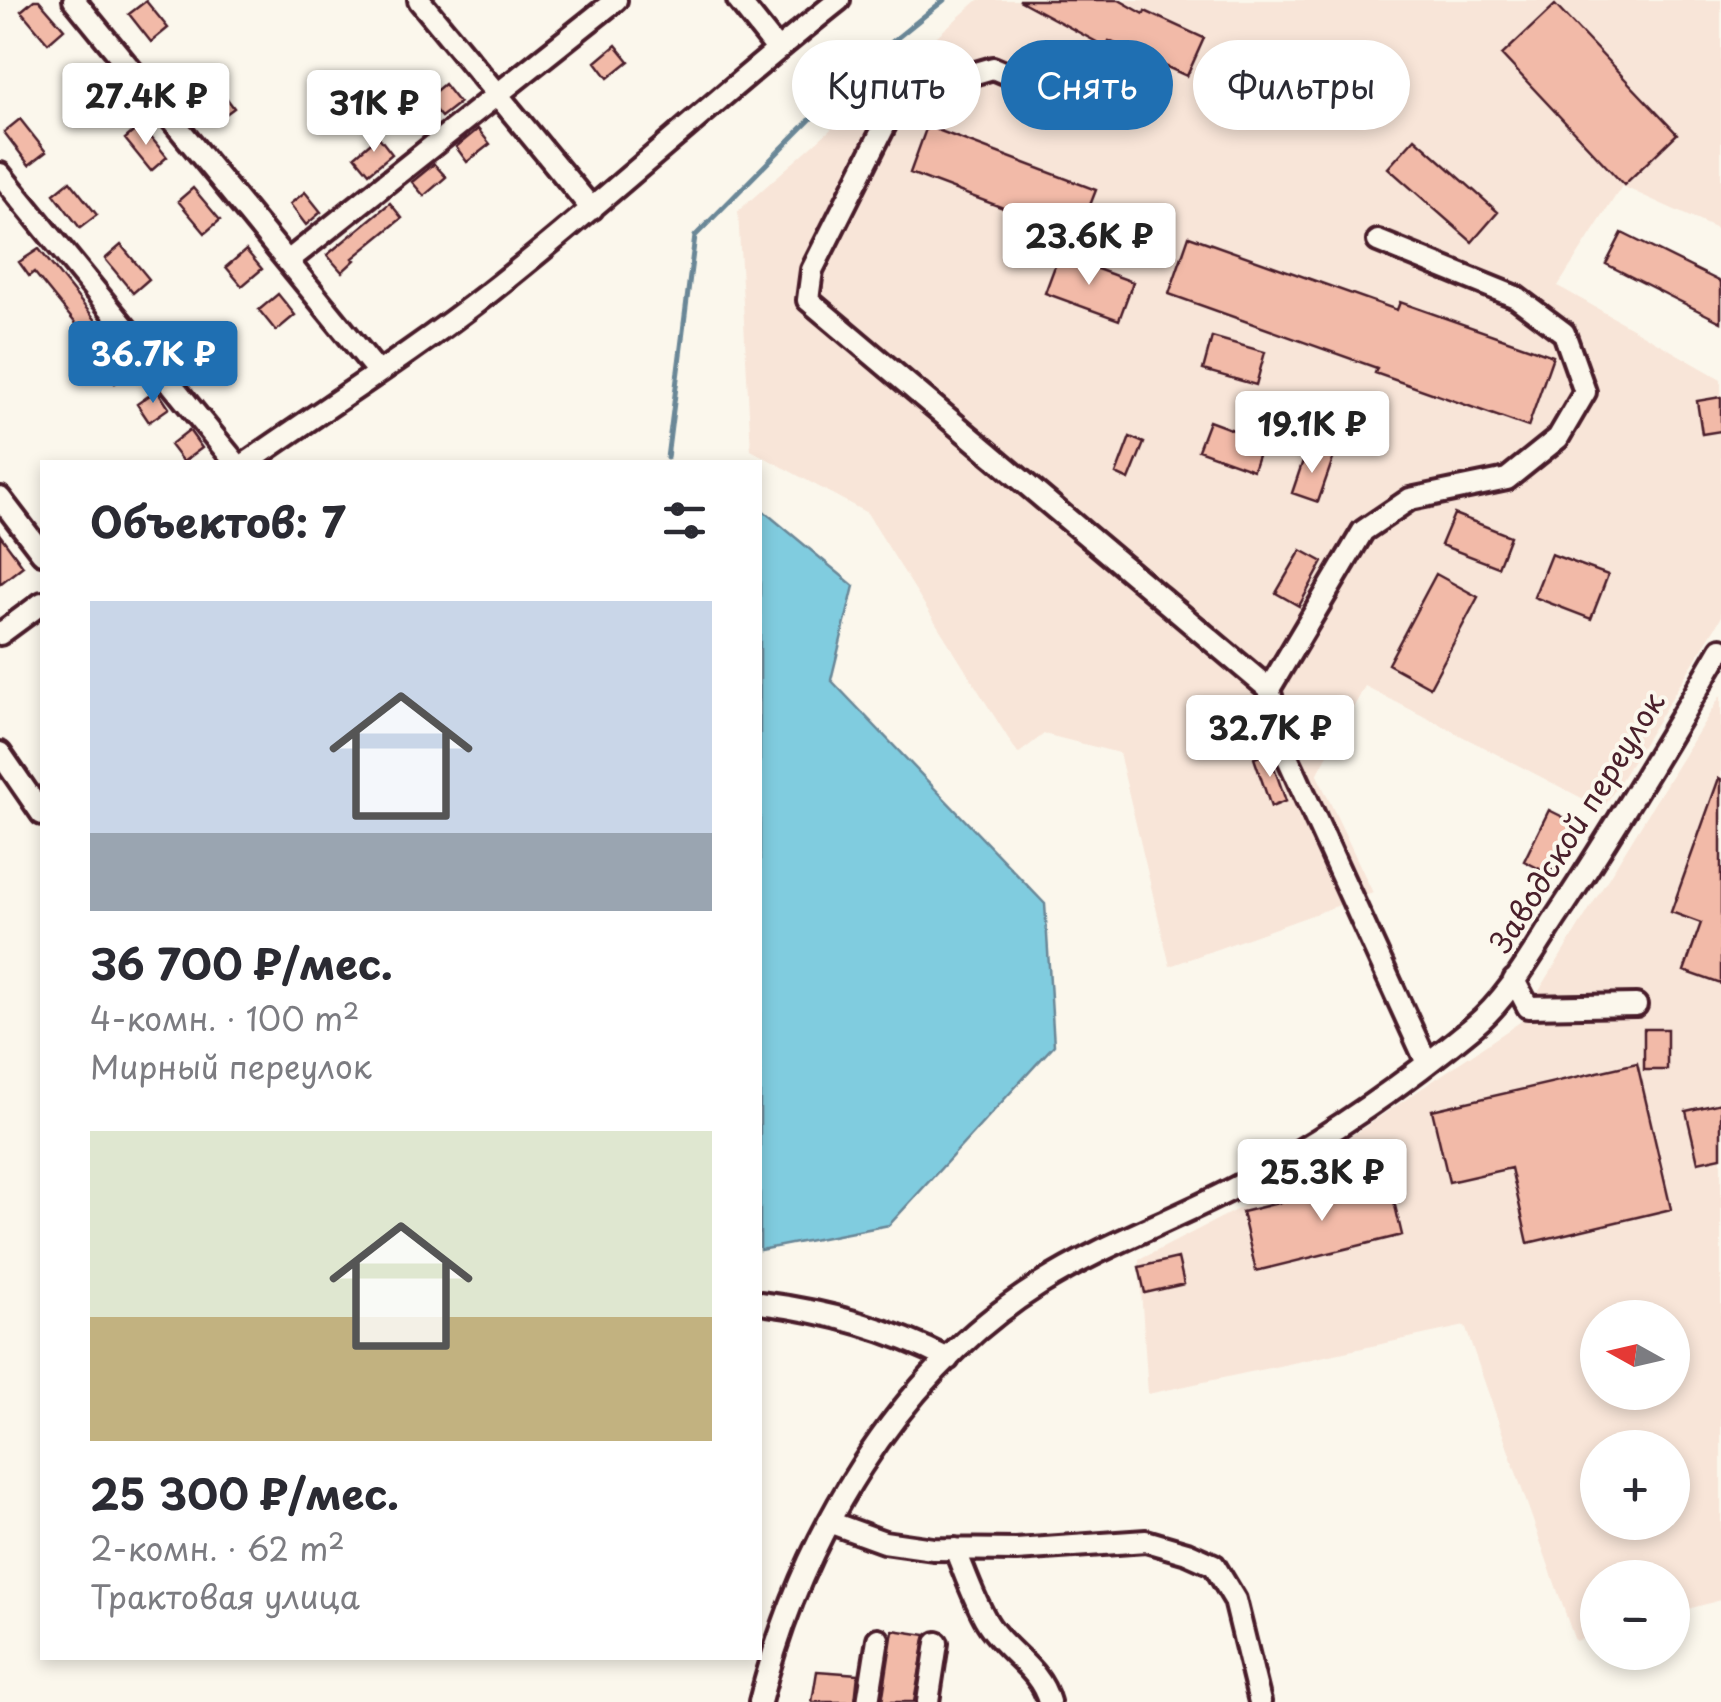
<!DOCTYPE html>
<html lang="ru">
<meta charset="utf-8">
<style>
:root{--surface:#fff;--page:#f2f2f3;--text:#2b2b33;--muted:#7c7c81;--accent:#1f6fb2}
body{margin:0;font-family:"Playpen Sans",sans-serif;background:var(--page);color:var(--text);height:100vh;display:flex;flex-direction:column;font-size:38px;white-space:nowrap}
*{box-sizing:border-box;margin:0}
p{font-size:32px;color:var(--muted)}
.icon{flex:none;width:55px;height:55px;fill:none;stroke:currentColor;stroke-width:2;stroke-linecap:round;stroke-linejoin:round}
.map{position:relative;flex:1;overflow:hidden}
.sheet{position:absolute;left:40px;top:460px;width:722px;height:1200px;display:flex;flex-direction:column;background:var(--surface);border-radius:0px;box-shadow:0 5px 15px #0003}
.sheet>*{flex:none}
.banner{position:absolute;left:792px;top:40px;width:778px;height:90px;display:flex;gap:20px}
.needle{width:65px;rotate:278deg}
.buttons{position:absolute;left:1580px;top:1300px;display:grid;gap:20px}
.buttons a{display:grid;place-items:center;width:110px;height:110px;border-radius:50%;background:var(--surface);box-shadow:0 5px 15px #0003;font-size:50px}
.price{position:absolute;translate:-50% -85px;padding:0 22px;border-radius:10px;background:#fff;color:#222;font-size:32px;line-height:65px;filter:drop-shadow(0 2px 5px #0008)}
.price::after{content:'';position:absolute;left:50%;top:60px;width:30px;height:22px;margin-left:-15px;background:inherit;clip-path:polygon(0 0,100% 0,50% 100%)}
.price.current{background:var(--accent);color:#fff}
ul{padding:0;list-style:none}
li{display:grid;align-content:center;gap:20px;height:530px;padding:0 50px}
li span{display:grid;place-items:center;height:310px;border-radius:0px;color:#555}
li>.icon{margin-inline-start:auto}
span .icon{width:180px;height:180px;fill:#fffc;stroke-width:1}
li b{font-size:42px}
h2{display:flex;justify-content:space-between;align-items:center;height:120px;padding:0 50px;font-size:42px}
.chip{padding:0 35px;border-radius:45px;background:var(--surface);box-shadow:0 5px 15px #0003;font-size:35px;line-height:90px}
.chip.current{background:var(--accent);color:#fff}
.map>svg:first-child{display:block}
.built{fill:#f8e5d8;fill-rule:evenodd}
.water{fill:#80ccdf;stroke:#6a8797;stroke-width:2.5}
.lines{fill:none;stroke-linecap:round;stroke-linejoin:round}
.stream{stroke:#6a8797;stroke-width:5}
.building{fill:#f2baa8;stroke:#4a1f2b;stroke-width:2.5}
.minor-casing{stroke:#4a1f2b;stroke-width:28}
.minor{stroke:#fbf7ec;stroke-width:20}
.labels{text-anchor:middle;stroke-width:8;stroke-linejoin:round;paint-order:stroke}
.street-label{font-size:30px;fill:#4a1f2b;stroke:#fbf7ec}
</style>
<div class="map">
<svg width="1721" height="1702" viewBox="0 0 1721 1702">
<rect width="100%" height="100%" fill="#fbf7ec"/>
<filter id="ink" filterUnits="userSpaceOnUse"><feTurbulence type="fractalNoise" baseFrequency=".01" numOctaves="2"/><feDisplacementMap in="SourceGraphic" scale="20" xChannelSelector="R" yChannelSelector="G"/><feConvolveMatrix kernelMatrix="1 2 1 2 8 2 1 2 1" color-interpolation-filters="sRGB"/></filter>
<g filter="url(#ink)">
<path class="built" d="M 978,0 L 1556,0 L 1551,6 L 1559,0 L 1721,0 L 1721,231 L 1622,186 L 1558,286 L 1721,379 L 1721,618 L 1603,809 L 1365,686 L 1317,775 L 1373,893 L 1170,966 L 1119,753 L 1044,734 L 1018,754 L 867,513 L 751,450 L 738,211 Z
M 1721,695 L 1721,1600 L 1673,1613 L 1672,1578 L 1598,1578 L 1597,1635 L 1575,1641 L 1465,1326 L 1148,1394 L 1139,1260 L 1261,1197 L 1520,1022 ZM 1598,1318 L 1672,1318 L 1672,1392 L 1598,1392 ZM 1598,1448 L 1672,1448 L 1672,1522 L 1598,1522 Z"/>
<path class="water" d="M 760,508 L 854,586 L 831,680 L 1045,904 L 1054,1045 L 889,1225 L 760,1250 Z"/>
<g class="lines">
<path class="stream" d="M 667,458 L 695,236 L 866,63 L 944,0"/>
</g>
<path class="building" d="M 34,0 L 39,0 L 64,29 L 48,43 L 21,11 Z
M 1019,0 L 1119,0 L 1144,14 L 1145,11 L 1204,38 L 1187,76 L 1109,41 L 1106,47 Z
M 146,1 L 168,28 L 151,42 L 129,14 Z
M 1555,5 L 1677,134 L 1624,185 L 1502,55 Z
M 616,45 L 629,61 L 608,78 L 596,62 Z
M 90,62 L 116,95 L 101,108 L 74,74 Z
M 216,84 L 234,108 L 215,122 L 196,99 Z
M 444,84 L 459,103 L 441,117 L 426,99 Z
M 20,119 L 46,152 L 29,165 L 4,132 Z
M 141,125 L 167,157 L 151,171 L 125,139 Z
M 927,126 L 1096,190 L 1078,236 L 910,173 Z
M 478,129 L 490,144 L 467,162 L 456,147 Z
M 378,136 L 392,154 L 369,173 L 355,156 Z
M 1415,138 L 1498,212 L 1472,242 L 1388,168 Z
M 434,164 L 446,177 L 424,196 L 412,182 Z
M 70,181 L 97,215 L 80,228 L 54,194 Z
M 193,188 L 220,220 L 205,233 L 178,201 Z
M 305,192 L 321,212 L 306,225 L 290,204 Z
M 390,203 L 402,218 L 353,258 L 355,260 L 342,272 L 327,255 Z
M 1622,233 L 1721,282 L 1721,322 L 1606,264 Z
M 1189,236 L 1397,310 L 1400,302 L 1553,356 L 1528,427 L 1375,373 L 1377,368 L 1169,294 Z
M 121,245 L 149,279 L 133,293 L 105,259 Z
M 39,249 L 98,323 L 85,335 L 34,272 L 29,276 L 19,262 Z
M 246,250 L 262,269 L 242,286 L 226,267 Z
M 1059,255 L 1133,282 L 1119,320 L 1045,293 Z
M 278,294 L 295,315 L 276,331 L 259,310 Z
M 1212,337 L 1265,352 L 1256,385 L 1203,370 Z
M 120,350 L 135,368 L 115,383 L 101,366 Z
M 157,390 L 169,408 L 149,422 L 137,404 Z
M 1721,397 L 1721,431 L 1702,434 L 1697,401 Z
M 1209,421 L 1263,441 L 1253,470 L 1198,450 Z
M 189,430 L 202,448 L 183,462 L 170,445 Z
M 1130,437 L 1144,443 L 1129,480 L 1116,474 Z
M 1307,449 L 1333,459 L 1318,502 L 1292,493 Z
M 1454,514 L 1510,536 L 1498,567 L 1441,545 Z
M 0,535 L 23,566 L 0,584 Z
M 1301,550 L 1323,562 L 1299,606 L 1276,593 Z
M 1551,554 L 1608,575 L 1591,619 L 1534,597 Z
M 1436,574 L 1478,597 L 1430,687 L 1388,664 Z
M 1269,753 L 1286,801 L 1271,807 L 1254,758 Z
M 1719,778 L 1721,779 L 1721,984 L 1684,971 L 1701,923 L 1671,912 Z
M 1549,810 L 1575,823 L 1550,874 L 1524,861 Z
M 1644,1029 L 1667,1029 L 1667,1070 L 1644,1070 Z
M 1637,1063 L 1671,1209 L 1528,1243 L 1511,1168 L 1449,1182 L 1432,1110 Z
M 1721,1103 L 1721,1157 L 1698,1162 L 1686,1111 Z
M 1388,1176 L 1402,1235 L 1256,1271 L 1242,1212 Z
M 1178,1258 L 1184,1284 L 1145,1293 L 1139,1267 Z
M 893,1630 L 926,1635 L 914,1702 L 882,1702 Z
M 817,1671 L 858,1674 L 855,1702 L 812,1702 Z"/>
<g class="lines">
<g class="minor-casing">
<path id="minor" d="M 74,0 L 377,371
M 419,0 L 592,209
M 738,0 L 777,49
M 1105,116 L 993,68 L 900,95 L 812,270 L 808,300 L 1269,689
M 0,174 L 235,462
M 1378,241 L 1516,297 L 1564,333 L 1585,392 L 1558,438 L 1507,479 L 1410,499 L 1363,531 L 1269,689 L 1287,756 L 1427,1063
M 288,261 L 616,0
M 248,462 C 328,406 412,353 490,292 C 609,198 720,94 839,0
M 0,498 L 42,553
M 0,634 L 42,603
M 0,753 L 42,814
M 1514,980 L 1528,1007 L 1636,1005
M 760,1303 C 825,1311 890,1329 948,1359
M 829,1522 L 884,1542 L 933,1549 L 1016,1550 L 1146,1541 L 1187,1553 L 1214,1565 L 1235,1600 L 1260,1702
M 955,1549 C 965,1573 974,1600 987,1622 C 1005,1652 1040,1667 1049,1702
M 760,1702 C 800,1541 897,1374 1039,1285 C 1103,1244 1175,1220 1242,1184 C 1323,1140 1402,1086 1473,1027 C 1507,999 1531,956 1555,919 C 1614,831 1668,740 1721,649
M 868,1702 L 878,1639
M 928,1702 L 937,1643"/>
</g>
<use href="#minor" class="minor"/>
</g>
</g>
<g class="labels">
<g class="street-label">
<text transform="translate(1578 823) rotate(-58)" y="10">Заводской переулок</text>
</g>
</g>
</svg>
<div class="buttons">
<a><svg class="needle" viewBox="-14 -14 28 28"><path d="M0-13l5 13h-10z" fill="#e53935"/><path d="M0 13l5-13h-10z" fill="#7c7c81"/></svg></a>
<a>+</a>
<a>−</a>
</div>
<b class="price" style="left:146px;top:148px">27.4K ₽</b>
<b class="price" style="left:374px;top:155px">31K ₽</b>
<b class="price" style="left:1089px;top:288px">23.6K ₽</b>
<b class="price current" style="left:153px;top:406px">36.7K ₽</b>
<b class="price" style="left:1312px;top:476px">19.1K ₽</b>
<b class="price" style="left:1270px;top:780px">32.7K ₽</b>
<b class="price" style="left:1322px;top:1224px">25.3K ₽</b>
<div class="banner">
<a class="chip">Купить</a>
<a class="chip current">Снять</a>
<a class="chip">Фильтры</a>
</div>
<section class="sheet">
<h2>Объектов: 7<svg class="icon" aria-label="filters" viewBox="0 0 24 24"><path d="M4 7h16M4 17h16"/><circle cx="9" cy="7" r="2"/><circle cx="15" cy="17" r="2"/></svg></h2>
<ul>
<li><span style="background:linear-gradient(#c9d6e8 75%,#9aa5b1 0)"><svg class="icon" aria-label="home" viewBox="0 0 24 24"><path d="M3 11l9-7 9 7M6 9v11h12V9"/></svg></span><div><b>36 700 ₽/мес.</b><p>4-комн. · 100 m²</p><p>Мирный переулок</p></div></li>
<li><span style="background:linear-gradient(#dfe7d0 60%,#c2b280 0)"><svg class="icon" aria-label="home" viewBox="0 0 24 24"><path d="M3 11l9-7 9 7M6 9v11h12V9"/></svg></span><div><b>25 300 ₽/мес.</b><p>2-комн. · 62 m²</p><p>Трактовая улица</p></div></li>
</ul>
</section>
</div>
